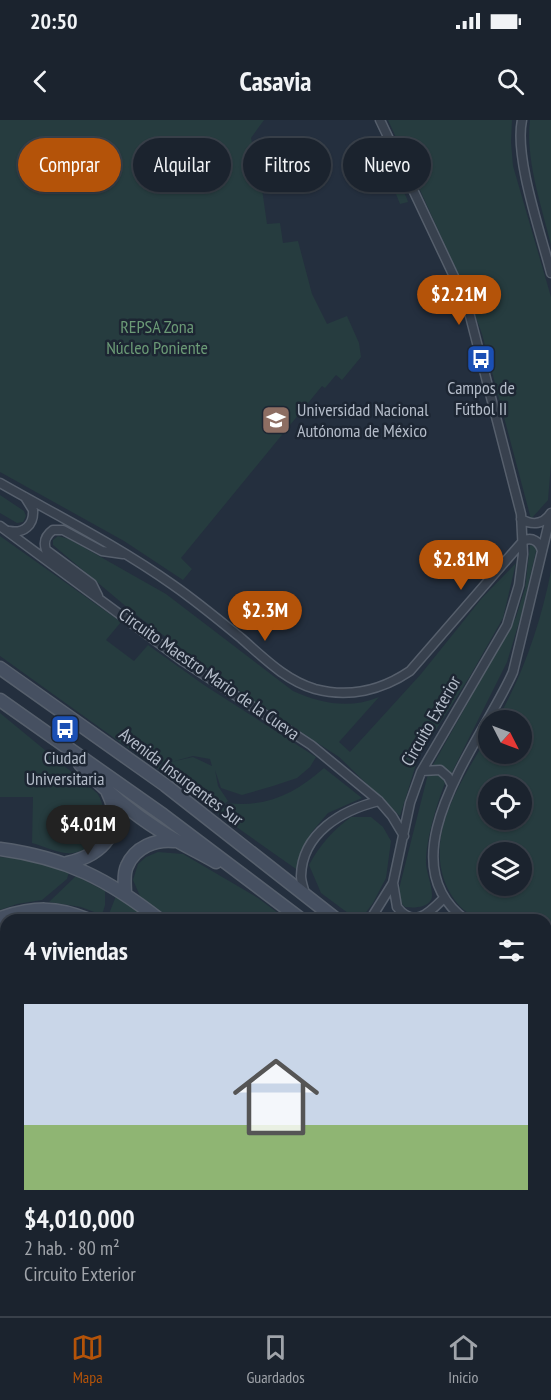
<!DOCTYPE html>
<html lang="es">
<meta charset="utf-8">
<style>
:root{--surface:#1b232e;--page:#282f3a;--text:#f1f3f6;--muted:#a0a4aa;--line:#39404a;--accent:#b45309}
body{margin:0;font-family:"PT Sans Narrow",sans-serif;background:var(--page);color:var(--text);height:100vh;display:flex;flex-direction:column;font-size:22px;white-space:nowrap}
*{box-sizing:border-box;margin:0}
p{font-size:20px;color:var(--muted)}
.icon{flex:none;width:33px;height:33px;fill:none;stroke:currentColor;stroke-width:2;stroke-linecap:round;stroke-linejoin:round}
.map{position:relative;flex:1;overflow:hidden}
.side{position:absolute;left:0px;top:794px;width:552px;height:404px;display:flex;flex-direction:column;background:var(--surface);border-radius:18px 18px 0 0;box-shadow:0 2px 4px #0004,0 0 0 2px var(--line)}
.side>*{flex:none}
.hud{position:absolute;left:18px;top:18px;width:516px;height:54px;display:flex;gap:12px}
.needle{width:39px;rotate:132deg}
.fabs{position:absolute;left:478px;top:590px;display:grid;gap:12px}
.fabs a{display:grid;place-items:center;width:54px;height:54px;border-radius:50%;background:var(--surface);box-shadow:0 2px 4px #0004,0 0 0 2px var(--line);font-size:30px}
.price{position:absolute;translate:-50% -51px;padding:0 14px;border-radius:21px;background:var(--accent);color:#fff;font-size:20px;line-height:39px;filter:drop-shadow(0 2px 3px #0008)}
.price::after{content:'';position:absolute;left:50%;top:36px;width:18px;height:14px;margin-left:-9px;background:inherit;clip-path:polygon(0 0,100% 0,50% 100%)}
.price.active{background:#222;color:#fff}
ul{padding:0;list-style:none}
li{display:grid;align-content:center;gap:12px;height:318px;padding:0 24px}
li span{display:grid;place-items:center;height:186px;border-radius:0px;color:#555}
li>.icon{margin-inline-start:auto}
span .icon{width:108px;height:108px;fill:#fffc;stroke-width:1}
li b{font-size:26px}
h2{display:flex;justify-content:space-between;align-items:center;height:72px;padding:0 24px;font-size:26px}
.tag{padding:0 21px;border-radius:27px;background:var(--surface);box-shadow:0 2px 4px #0004,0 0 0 2px var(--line);font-size:21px;line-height:54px}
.tag.active{background:var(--accent);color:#fff}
.status{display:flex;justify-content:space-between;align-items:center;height:42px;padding:0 30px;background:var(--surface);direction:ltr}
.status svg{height:16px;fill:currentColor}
header{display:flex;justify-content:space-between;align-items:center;height:78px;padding:0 24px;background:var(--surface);font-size:27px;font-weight:700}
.tab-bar{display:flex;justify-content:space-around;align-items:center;height:84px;border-top:2px solid var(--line);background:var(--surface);font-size:16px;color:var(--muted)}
.tab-bar a{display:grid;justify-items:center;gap:3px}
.tab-bar .active{color:var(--accent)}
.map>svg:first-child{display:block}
.green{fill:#263c3f;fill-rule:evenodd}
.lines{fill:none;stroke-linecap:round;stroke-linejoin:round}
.street-casing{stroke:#565f6c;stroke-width:11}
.secondary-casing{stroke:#565f6c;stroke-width:15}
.street{stroke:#38414e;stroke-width:8}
.secondary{stroke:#465061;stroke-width:12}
.labels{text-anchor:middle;stroke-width:5;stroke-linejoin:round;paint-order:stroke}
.park-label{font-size:18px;fill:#6b9a76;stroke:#1d2633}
.poi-label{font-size:18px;fill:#b4bcc9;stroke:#1d2633}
.street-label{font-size:18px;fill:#b4bcc9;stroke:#1d2633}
</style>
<div class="status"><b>20:50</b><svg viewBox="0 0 49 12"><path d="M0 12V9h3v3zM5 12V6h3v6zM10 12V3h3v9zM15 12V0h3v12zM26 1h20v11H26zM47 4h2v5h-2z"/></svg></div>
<header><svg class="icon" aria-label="back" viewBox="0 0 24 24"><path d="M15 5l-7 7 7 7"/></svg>Casavia<svg class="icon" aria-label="search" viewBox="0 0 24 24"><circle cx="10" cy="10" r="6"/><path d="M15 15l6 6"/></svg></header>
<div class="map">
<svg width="551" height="1196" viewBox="0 0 551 1196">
<rect width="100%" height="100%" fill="#242f3e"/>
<path class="green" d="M 0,0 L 264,0 L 251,18 L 262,69 L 267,104 L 280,103 L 283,123 L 298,121 L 312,174 L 327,204 L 347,196 L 359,223 L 361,237 L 342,260 L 336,255 L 325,268 L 322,266 L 181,438 L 192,449 L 183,460 L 124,421 L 0,352 Z
M 388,0 L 512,0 L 511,22 L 513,46 L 551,177 L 551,344 L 548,380 L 531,399 L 482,214 L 467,173 Z
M 530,0 L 551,0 L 551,125 C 542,87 525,39 530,0 Z
M 375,57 C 391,59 404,66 408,82 L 400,84 L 394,69 L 383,72 Z
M 0,375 L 24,391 L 26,396 L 23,402 L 17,403 L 0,393 Z
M 0,416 L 121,502 L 106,520 L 134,541 L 148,525 L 204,565 L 316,637 L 310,647 L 297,658 L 273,666 L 242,675 L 221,668 L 215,650 L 218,666 L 228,681 L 216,692 L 154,646 L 193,637 L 212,646 L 210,639 L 193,636 L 171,642 L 149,643 L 0,536 Z
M 58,416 L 69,419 L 166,474 L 293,571 C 321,584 351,589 379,577 L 339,622 L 350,632 L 421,554 L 482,478 L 516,443 L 503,498 L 470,556 L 418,638 L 400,696 L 339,637 L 250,579 L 191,536 L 135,494 L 53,425 L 53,420 Z
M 530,425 L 537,427 L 521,496 L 507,542 L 451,654 L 442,647 L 433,645 L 516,497 L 525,468 Z
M 551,451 L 551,851 L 546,848 L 546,800 C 534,800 484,802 477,798 C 464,793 454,781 448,769 C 422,716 463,659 489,614 L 489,633 L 522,633 L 522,600 L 497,600 C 523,555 541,502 551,451 ZM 489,666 L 522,666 L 522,699 L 489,699 ZM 489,732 L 522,732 L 522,765 L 489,765 Z
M 0,593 L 97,673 C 112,695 101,729 73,733 C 61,735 44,726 32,723 L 33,677 L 0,677 Z
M 324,648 L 362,678 L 328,693 L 311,713 L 296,749 L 218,694 L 228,683 C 266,688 296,673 324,648 Z
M 428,654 L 439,654 L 446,660 C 437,684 426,718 426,743 C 426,752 435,773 431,780 C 426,788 414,788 405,787 L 399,781 L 398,773 Z
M 351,697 L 371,697 L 383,707 L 391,721 L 386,758 L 373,783 L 361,799 L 356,799 L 321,773 L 309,745 C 320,725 332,711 351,697 Z
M 158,732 L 183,734 L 258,778 L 286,799 L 171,799 L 140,776 L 133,760 L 138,744 L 146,737 Z
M 0,737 C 23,738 47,745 69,752 L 67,759 L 42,780 L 17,784 L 0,790 Z
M 76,756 L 105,771 L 105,785 L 102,795 L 81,787 L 49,782 Z
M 116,776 L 148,799 L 107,799 Z
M 546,986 L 551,989 L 551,1083 L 546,1083 Z
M 6,1056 L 6,1135 L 0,1129 L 0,1064 Z
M 546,1113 L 551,1117 L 551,1172 L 546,1168 Z
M 546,1171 L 551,1174 L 551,1196 L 508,1196 L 511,1191 L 546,1191 Z
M 149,1191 L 452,1191 L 457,1196 L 156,1196 Z
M 458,1191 L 509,1191 L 506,1196 L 463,1196 Z"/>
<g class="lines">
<g class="street-casing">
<path id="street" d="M 522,0 C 514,37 541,114 551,153
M 0,363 C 58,396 118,426 173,465 C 196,481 219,500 241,518 C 264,538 285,560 315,569 C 349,578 382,570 410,551 L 523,421
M 521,399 C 533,406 544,404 551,393
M 0,406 L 183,541 L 311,625 L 379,681 L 392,696 L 404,716
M 9,411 C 24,414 34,405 33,390 L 25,377
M 523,421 C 532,416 540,422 542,431
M 98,476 L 92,464 L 46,430 C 43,421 46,415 53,410 L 63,410 L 102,431 L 123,434
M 422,651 L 440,650 L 448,657 L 452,665
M 393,763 L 397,787 C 414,809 429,793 443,779
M 305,774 C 304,769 301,762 301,756 C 302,713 342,690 379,681
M 370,800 L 393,763 L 410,683 L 421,652 L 507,505 L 519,465 L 523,434 L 521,394 L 470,196 L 458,165 L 380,0
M 466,800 C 381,739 485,617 513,552 L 551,394
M 546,856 L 551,860
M 546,911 L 551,911"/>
</g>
<g class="secondary-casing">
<path id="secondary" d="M 0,548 L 165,665 L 337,800
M 0,580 L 163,695 L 302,800
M 80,644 C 104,669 129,691 159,710 C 177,722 197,731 216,742
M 0,729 C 66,738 108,759 160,800
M 67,743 C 103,735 126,710 108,673
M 125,774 C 125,765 123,754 127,746 C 135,727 156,719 174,721
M 0,798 C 34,787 56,786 89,800
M 546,948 L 551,952
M 546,973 L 551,977
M 546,1092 L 551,1092
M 546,1107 L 551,1110"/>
</g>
<use href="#street" class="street"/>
<use href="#secondary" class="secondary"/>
</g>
<defs>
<g id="bus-square" transform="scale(1.5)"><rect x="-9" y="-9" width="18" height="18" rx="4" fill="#1a4fb4" stroke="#1d2633"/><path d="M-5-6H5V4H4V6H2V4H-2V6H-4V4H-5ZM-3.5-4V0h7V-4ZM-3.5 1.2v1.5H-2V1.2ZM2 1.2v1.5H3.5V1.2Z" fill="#fff"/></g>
<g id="university-square" transform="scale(1.5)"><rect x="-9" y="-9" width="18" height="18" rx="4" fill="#8d6e63" stroke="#1d2633"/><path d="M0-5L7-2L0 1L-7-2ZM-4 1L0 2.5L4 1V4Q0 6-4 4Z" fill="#fff"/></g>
</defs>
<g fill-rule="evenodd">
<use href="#bus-square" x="481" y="239"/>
<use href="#university-square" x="276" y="300"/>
<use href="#bus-square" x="65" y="609"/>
</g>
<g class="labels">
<g class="park-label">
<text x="157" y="213">REPSA Zona<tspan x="157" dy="21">Núcleo Poniente</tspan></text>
</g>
<g class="poi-label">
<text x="481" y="274">Campos de<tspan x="481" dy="21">Fútbol II</tspan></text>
<text x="297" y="296" text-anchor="start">Universidad Nacional<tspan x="297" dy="21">Autónoma de México</tspan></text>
<text x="65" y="644">Ciudad<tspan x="65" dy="21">Universitaria</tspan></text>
</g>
<g class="street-label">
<text transform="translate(209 554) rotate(35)" y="6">Circuito Maestro Mario de la Cueva</text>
<text transform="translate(431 601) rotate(-60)" y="6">Circuito Exterior</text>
<text transform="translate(181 657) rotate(37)" y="6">Avenida Insurgentes Sur</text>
</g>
</g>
</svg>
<div class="fabs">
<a><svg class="needle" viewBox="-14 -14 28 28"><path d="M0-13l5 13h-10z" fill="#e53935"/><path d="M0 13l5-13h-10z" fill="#a0a4aa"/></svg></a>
<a><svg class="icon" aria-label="locate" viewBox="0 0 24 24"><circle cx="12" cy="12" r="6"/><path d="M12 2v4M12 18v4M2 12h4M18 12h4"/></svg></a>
<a><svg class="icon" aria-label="layers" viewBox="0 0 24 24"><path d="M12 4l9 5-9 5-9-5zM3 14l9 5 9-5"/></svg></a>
</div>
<b class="price" style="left:459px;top:206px">$2.21M</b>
<b class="price" style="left:461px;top:471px">$2.81M</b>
<b class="price" style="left:265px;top:522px">$2.3M</b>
<b class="price active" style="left:88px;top:736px">$4.01M</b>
<div class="hud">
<a class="tag active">Comprar</a>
<a class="tag">Alquilar</a>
<a class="tag">Filtros</a>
<a class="tag">Nuevo</a>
</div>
<section class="side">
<h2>4 viviendas<svg class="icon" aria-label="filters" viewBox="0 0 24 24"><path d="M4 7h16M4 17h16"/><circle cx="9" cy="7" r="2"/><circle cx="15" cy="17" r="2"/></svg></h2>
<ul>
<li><span style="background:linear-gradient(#c9d6e8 65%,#8fb573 0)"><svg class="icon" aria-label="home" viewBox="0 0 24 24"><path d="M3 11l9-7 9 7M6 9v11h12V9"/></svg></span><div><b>$4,010,000</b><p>2 hab. · 80 m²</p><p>Circuito Exterior</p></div></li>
</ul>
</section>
</div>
<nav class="tab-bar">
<a class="active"><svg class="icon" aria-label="map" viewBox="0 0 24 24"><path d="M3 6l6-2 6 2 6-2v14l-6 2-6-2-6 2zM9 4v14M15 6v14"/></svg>Mapa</a>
<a><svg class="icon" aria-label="saved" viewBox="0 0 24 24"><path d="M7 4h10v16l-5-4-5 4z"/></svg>Guardados</a>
<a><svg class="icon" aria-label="home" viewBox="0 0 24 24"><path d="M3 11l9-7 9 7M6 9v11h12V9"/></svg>Inicio</a>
</nav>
